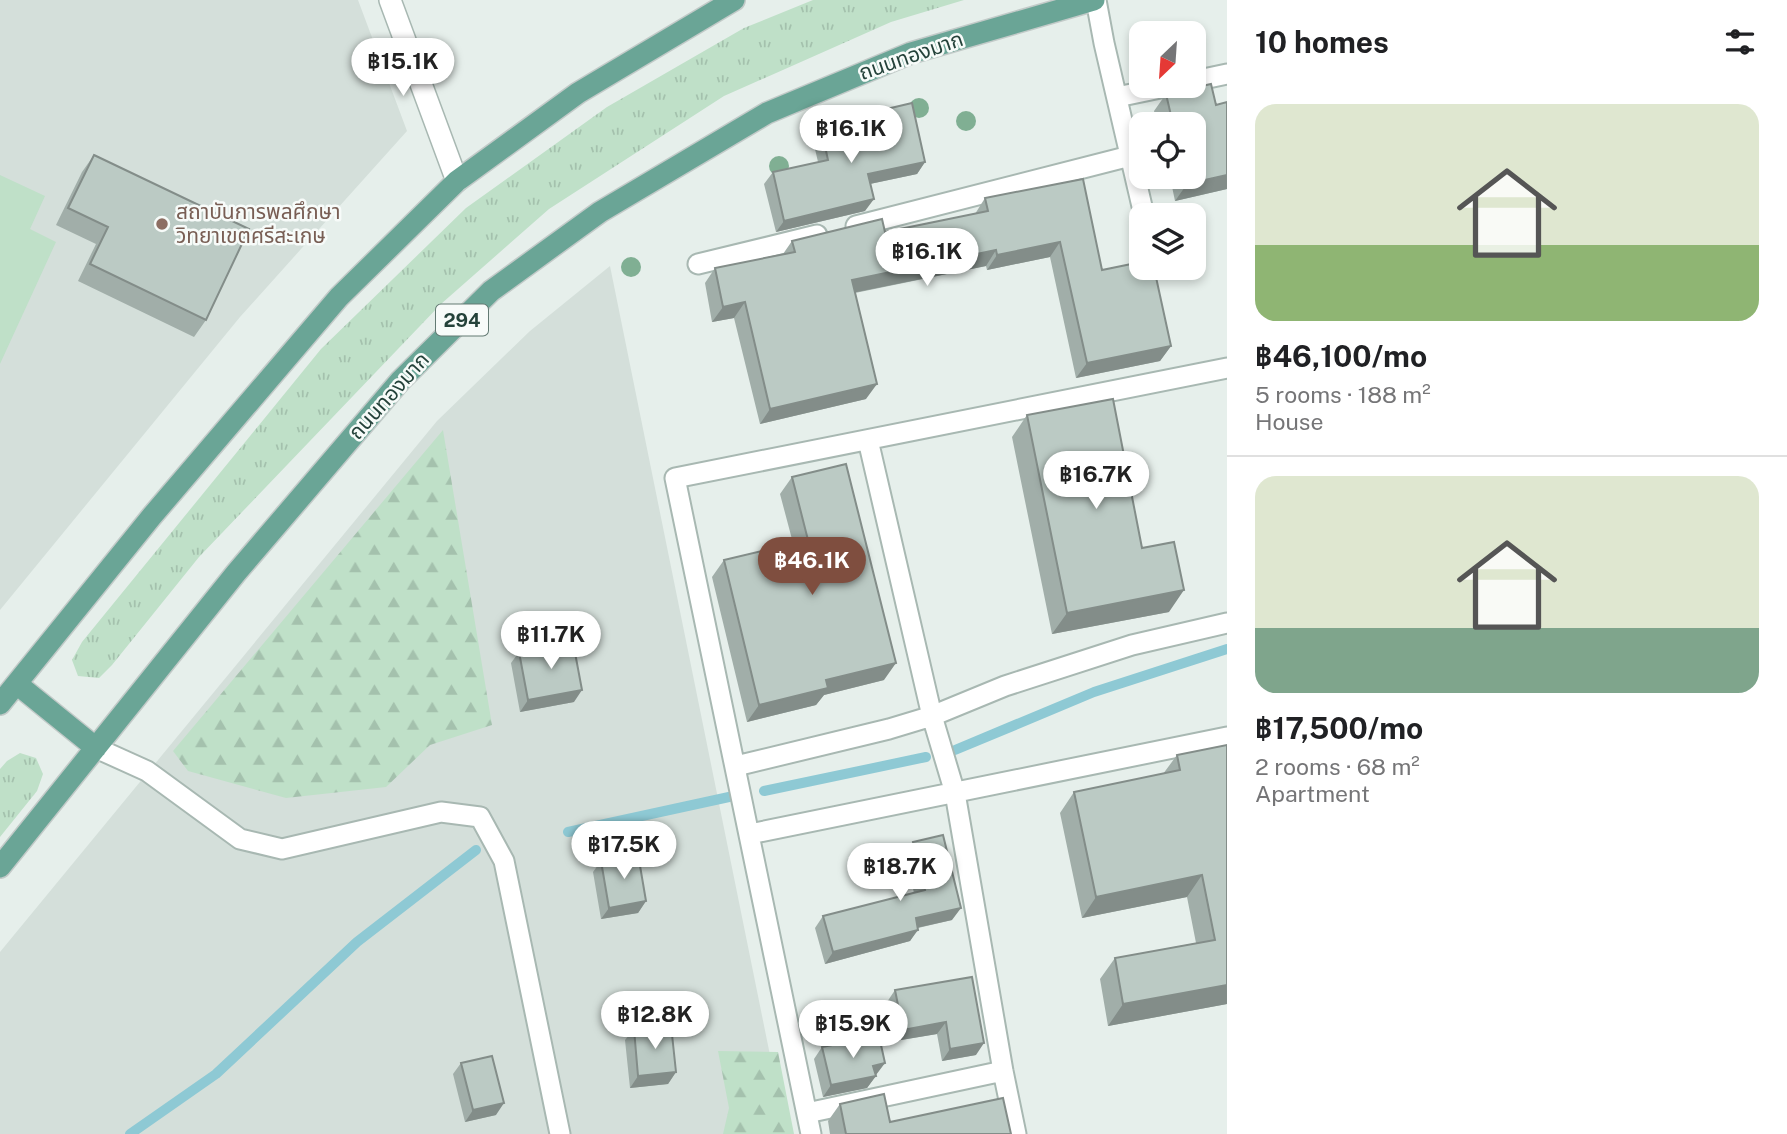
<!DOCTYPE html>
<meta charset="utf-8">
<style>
:root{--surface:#fff;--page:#f6f6f6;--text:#202124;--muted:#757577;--line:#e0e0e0;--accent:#7f4e3f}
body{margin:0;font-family:"Public Sans","Noto Sans Thai",sans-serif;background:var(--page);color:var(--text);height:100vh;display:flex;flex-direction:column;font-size:26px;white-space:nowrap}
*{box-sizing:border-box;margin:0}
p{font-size:23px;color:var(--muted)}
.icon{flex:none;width:38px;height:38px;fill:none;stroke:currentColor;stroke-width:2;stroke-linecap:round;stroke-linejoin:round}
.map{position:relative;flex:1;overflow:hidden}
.panel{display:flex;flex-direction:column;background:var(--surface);width:560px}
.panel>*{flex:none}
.needle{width:46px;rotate:205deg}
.controls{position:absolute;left:1129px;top:21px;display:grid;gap:14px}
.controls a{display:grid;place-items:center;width:77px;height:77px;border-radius:14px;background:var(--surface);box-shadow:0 4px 10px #0003;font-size:35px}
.price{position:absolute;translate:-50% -60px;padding:0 16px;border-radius:24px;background:#fff;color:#222;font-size:23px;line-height:46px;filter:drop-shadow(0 2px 4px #0008)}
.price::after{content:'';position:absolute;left:50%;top:42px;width:21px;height:16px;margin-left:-10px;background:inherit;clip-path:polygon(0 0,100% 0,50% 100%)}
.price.active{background:var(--accent);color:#fff}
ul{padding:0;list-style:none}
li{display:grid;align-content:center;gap:14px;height:371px;padding:0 28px}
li+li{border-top:2px solid var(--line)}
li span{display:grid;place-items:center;height:217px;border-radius:21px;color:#555}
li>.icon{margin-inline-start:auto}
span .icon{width:126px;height:126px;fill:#fffc;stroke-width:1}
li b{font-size:30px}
h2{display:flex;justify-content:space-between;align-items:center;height:84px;padding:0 28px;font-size:30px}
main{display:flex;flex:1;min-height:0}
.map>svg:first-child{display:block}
.built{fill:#d4dfda}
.grass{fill:url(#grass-tufts)}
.forest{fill:url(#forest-firs)}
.pitch{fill:#bfe0c8}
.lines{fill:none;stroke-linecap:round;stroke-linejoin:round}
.stream{stroke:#8ec9d4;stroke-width:10}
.lane-casing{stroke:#a8b8b2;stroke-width:23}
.street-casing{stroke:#a8b8b2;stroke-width:24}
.primary-casing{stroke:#c2cac8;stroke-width:24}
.lane{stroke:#fff;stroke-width:19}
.street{stroke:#fff;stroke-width:21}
.primary{stroke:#6aa596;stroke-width:21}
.tree{fill:#80af93}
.wall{fill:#a1aea9}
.shaded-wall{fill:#838d89}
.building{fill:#bbcac4;stroke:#838d89;stroke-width:2}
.education-dot{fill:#8d6e63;stroke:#f7fbf9;stroke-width:2.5}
.labels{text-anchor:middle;stroke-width:5;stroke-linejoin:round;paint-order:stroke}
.shield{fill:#f7fbf9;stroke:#637a73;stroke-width:2}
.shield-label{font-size:19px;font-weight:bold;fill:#24423a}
.street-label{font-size:21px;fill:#24423a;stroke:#f7fbf9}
.education-label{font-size:21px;fill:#785e54;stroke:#f7fbf9;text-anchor:start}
</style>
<main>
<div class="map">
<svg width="1227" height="1134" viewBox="0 0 1227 1134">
<defs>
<pattern id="grass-tufts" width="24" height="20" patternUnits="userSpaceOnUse" patternTransform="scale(1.75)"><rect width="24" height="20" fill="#bfe0c8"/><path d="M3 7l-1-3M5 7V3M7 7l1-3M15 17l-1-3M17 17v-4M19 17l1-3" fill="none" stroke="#a4c1ad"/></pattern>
<pattern id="forest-firs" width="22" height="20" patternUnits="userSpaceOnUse" patternTransform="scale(1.75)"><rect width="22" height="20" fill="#bfe0c8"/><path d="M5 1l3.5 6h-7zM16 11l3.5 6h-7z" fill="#a4c1ad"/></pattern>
</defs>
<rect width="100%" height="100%" fill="#e6efeb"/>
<path class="built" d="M 0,0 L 358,0 L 407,131 L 240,317 L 0,610 Z
M 610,266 L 786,1134 L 0,1134 L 0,952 L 437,421 L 530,331 Z"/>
<path class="grass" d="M 813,0 L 964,0 L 891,22 L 724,96 L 549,209 L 441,304 L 199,557 L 112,665 L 99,678 L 78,676 L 72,660 L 82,642 L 321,349 L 466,208 L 607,107 L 744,28 Z
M 20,753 L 36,758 L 43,774 L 37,791 L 0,837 L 0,769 L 7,761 Z"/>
<path class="forest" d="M 443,430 L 492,725 L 430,745 L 386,787 L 286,798 L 188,771 L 173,751 Z
M 718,1051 L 778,1052 L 794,1134 L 723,1134 L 729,1108 Z"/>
<path class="pitch" d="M 0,175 L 45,196 L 30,229 L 56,242 L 0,364 Z"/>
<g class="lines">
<path class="stream" d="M 955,750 L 1094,692 L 1227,649
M 764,791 L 926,757
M 568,832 L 729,797
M 130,1134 L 216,1074 L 357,942 L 476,850"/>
<g class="lane-casing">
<path id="lane" d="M 1096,0 L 1104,43 L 1144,215
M 1194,81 L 1227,74
M 1117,97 L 1170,86
M 856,226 L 1130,156
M 698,264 L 817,235
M 868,440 L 932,716 L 955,793 L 1003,1071 L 1016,1134
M 96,748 L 147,771 L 240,839 L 282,849 L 441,812 L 480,817 L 504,861 L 560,1134
M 736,766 L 889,729 L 932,716 L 1005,686 L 1132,645 L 1227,623
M 750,834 L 1227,737
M 807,1113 L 1003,1071
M 811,1134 L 675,478 L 1227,368"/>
</g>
<g class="street-casing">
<path id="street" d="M 390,0 L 457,181"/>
</g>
<g class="primary-casing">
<path id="primary" d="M 17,684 L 96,748
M 0,704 L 152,516 L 339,297 L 457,181 L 578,93 L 734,0
M 0,867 L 236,573 L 400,381 L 491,291 L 600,212 L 767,113 L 911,53 L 1094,0"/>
</g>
<use href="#lane" class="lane"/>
<use href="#street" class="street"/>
<use href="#primary" class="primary"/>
</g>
<g class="tree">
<circle cx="919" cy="108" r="10"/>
<circle cx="966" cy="121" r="10"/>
<circle cx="849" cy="131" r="10"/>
<circle cx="779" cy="166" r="10"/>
<circle cx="631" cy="267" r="10"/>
</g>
<path class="wall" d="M 1211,84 L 1216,105 L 1227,102 L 1227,189 L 1175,201 L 1170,177 L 1194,177 L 1194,124 L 1157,124 L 1154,111 L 1166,94 Z
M 878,111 L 925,162 L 917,174 L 870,184 L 865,211 L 776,232 L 764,184 L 773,172 L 818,162 L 815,149 L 823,137 L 870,126 L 870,123 Z
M 94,155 L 206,320 L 194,337 L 78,281 L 96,244 L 56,225 L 82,172 Z
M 1083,179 L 1102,270 L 1171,346 L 1160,361 L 1076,378 L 1050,257 L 987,270 L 986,266 L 855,293 L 866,399 L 760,424 L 734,318 L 712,322 L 705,283 L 715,268 L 783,254 L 792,241 L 885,232 L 975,214 L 985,198 Z
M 1027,415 L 1142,548 L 1169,612 L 1052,634 L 1012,437 Z
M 792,477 L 884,680 L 824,695 L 816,705 L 747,722 L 712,577 L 724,560 L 793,543 L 780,494 Z
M 519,652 L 574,702 L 520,712 L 511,663 Z
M 1227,745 L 1227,1004 L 1108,1026 L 1100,979 L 1115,958 L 1196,943 L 1187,897 L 1082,918 L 1060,813 L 1074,792 L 1163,774 L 1177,755 Z
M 913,842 L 952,920 L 918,928 L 910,941 L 825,964 L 815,928 L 823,916 L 914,893 L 905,854 Z
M 601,861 L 646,901 L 638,913 L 601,919 L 593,872 Z
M 972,977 L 976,1055 L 942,1061 L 937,1034 L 895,1041 L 887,1002 L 895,990 Z
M 634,1029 L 676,1072 L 668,1084 L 630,1088 L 625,1040 Z
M 822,1047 L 876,1075 L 867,1088 L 823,1097 L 814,1059 Z
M 461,1063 L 496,1115 L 465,1122 L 453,1074 Z
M 840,1104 L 890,1122 L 1011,1134 L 830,1134 L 828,1121 Z"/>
<path class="shaded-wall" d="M 925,162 L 917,174 L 860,186 L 868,174 Z
M 1227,175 L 1227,189 L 1175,201 L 1187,184 Z
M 874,199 L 865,211 L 776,232 L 784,221 Z
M 1060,242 L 1050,257 L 987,270 L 997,255 Z
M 996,250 L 986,266 L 842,295 L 852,280 Z
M 745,302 L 734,318 L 712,322 L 723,307 Z
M 1171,346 L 1160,361 L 1076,378 L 1087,363 Z
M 877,384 L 866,399 L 760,424 L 770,409 Z
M 1184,590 L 1169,612 L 1052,634 L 1067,613 Z
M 896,663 L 884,680 L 824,695 L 816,705 L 747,722 L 759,705 L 826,680 Z
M 582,690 L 574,702 L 520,712 L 528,700 Z
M 1202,875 L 1187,897 L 1082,918 L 1096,897 Z
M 646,901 L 638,913 L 601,919 L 609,908 Z
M 961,908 L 952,920 L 907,930 L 916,918 Z
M 918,930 L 910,941 L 825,964 L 833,952 Z
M 1227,985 L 1227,1004 L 1108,1026 L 1123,1004 Z
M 946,1022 L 937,1034 L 895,1041 L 903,1030 Z
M 984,1043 L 976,1055 L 942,1061 L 950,1049 Z
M 885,1063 L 876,1075 L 865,1077 L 873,1066 Z
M 676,1072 L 668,1084 L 630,1088 L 638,1076 Z
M 876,1076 L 867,1088 L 823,1097 L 831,1085 Z
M 504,1103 L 496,1115 L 465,1122 L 473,1110 Z"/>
<path class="building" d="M 1211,84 L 1216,105 L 1227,102 L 1227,175 L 1187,184 L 1185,177 L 1194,177 L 1194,124 L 1173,124 L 1166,94 Z
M 912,103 L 925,162 L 868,174 L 874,199 L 784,221 L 773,172 L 828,160 L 823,137 L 881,124 L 878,111 Z
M 94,155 L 249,229 L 206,320 L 90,264 L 108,227 L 68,208 Z
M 1083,179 L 1102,270 L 1141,262 L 1141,268 L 1154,268 L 1171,346 L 1087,363 L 1060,242 L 997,255 L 996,250 L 852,280 L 877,384 L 770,409 L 745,302 L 723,307 L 715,268 L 795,252 L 792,241 L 882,219 L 885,232 L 988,211 L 985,198 Z
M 1113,399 L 1142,548 L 1174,542 L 1184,590 L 1067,613 L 1027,415 Z
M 846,464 L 896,663 L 826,680 L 828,688 L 759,705 L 724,560 L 808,540 L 792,477 Z
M 573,642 L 582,690 L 528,700 L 519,652 Z
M 1227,745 L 1227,985 L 1123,1004 L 1115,958 L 1215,940 L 1202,875 L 1096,897 L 1074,792 L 1180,770 L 1177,755 Z
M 943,835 L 961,908 L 916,918 L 918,930 L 833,952 L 823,916 L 925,890 L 913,842 Z
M 638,854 L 646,901 L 609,908 L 601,861 Z
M 972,977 L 984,1043 L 950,1049 L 946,1022 L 903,1030 L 895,990 Z
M 671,1025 L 676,1072 L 638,1076 L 634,1029 Z
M 879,1036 L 885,1063 L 873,1066 L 876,1076 L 831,1085 L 822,1047 Z
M 492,1056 L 504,1103 L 473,1110 L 461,1063 Z
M 884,1094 L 890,1122 L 1003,1098 L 1011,1134 L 846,1134 L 840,1104 Z"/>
<circle class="education-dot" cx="162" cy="224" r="7"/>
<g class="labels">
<rect class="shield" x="436" y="304.5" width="52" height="31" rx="5"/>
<g class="shield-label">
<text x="462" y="327">294</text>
</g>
<g class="street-label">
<text transform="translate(911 56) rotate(-19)" y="7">ถนนทองมาก</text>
<text transform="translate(389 396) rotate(-48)" y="7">ถนนทองมาก</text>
</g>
<g class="education-label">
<text x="176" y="219">สถาบันการพลศึกษา<tspan x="176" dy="24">วิทยาเขตศรีสะเกษ</tspan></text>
</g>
</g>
</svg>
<div class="controls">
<a><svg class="needle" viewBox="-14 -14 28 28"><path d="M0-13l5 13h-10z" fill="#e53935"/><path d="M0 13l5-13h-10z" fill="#757577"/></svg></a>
<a><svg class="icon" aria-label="locate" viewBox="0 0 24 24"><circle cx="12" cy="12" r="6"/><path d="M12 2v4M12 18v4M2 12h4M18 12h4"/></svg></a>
<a><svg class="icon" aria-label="layers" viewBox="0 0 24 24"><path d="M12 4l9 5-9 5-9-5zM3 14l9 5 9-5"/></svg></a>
</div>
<b class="price" style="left:403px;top:98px">฿15.1K</b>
<b class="price" style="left:851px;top:165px">฿16.1K</b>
<b class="price" style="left:927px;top:288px">฿16.1K</b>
<b class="price" style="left:1096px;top:511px">฿16.7K</b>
<b class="price active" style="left:812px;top:597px">฿46.1K</b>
<b class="price" style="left:551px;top:671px">฿11.7K</b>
<b class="price" style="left:624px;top:881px">฿17.5K</b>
<b class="price" style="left:900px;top:903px">฿18.7K</b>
<b class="price" style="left:655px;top:1051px">฿12.8K</b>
<b class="price" style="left:853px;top:1060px">฿15.9K</b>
</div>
<section class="panel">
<h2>10 homes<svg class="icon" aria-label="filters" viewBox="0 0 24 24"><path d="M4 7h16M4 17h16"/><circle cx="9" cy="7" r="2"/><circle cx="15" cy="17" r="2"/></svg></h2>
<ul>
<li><span style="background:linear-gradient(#dfe7d0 65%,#8fb573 0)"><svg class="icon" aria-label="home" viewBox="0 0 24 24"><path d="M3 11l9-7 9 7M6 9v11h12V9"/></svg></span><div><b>฿46,100/mo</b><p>5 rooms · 188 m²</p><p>House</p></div></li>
<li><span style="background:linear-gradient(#dfe7d0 70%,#7fa58c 0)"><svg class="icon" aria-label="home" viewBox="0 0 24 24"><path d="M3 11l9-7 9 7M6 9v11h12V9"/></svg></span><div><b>฿17,500/mo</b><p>2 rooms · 68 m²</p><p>Apartment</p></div></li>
</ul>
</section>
</main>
